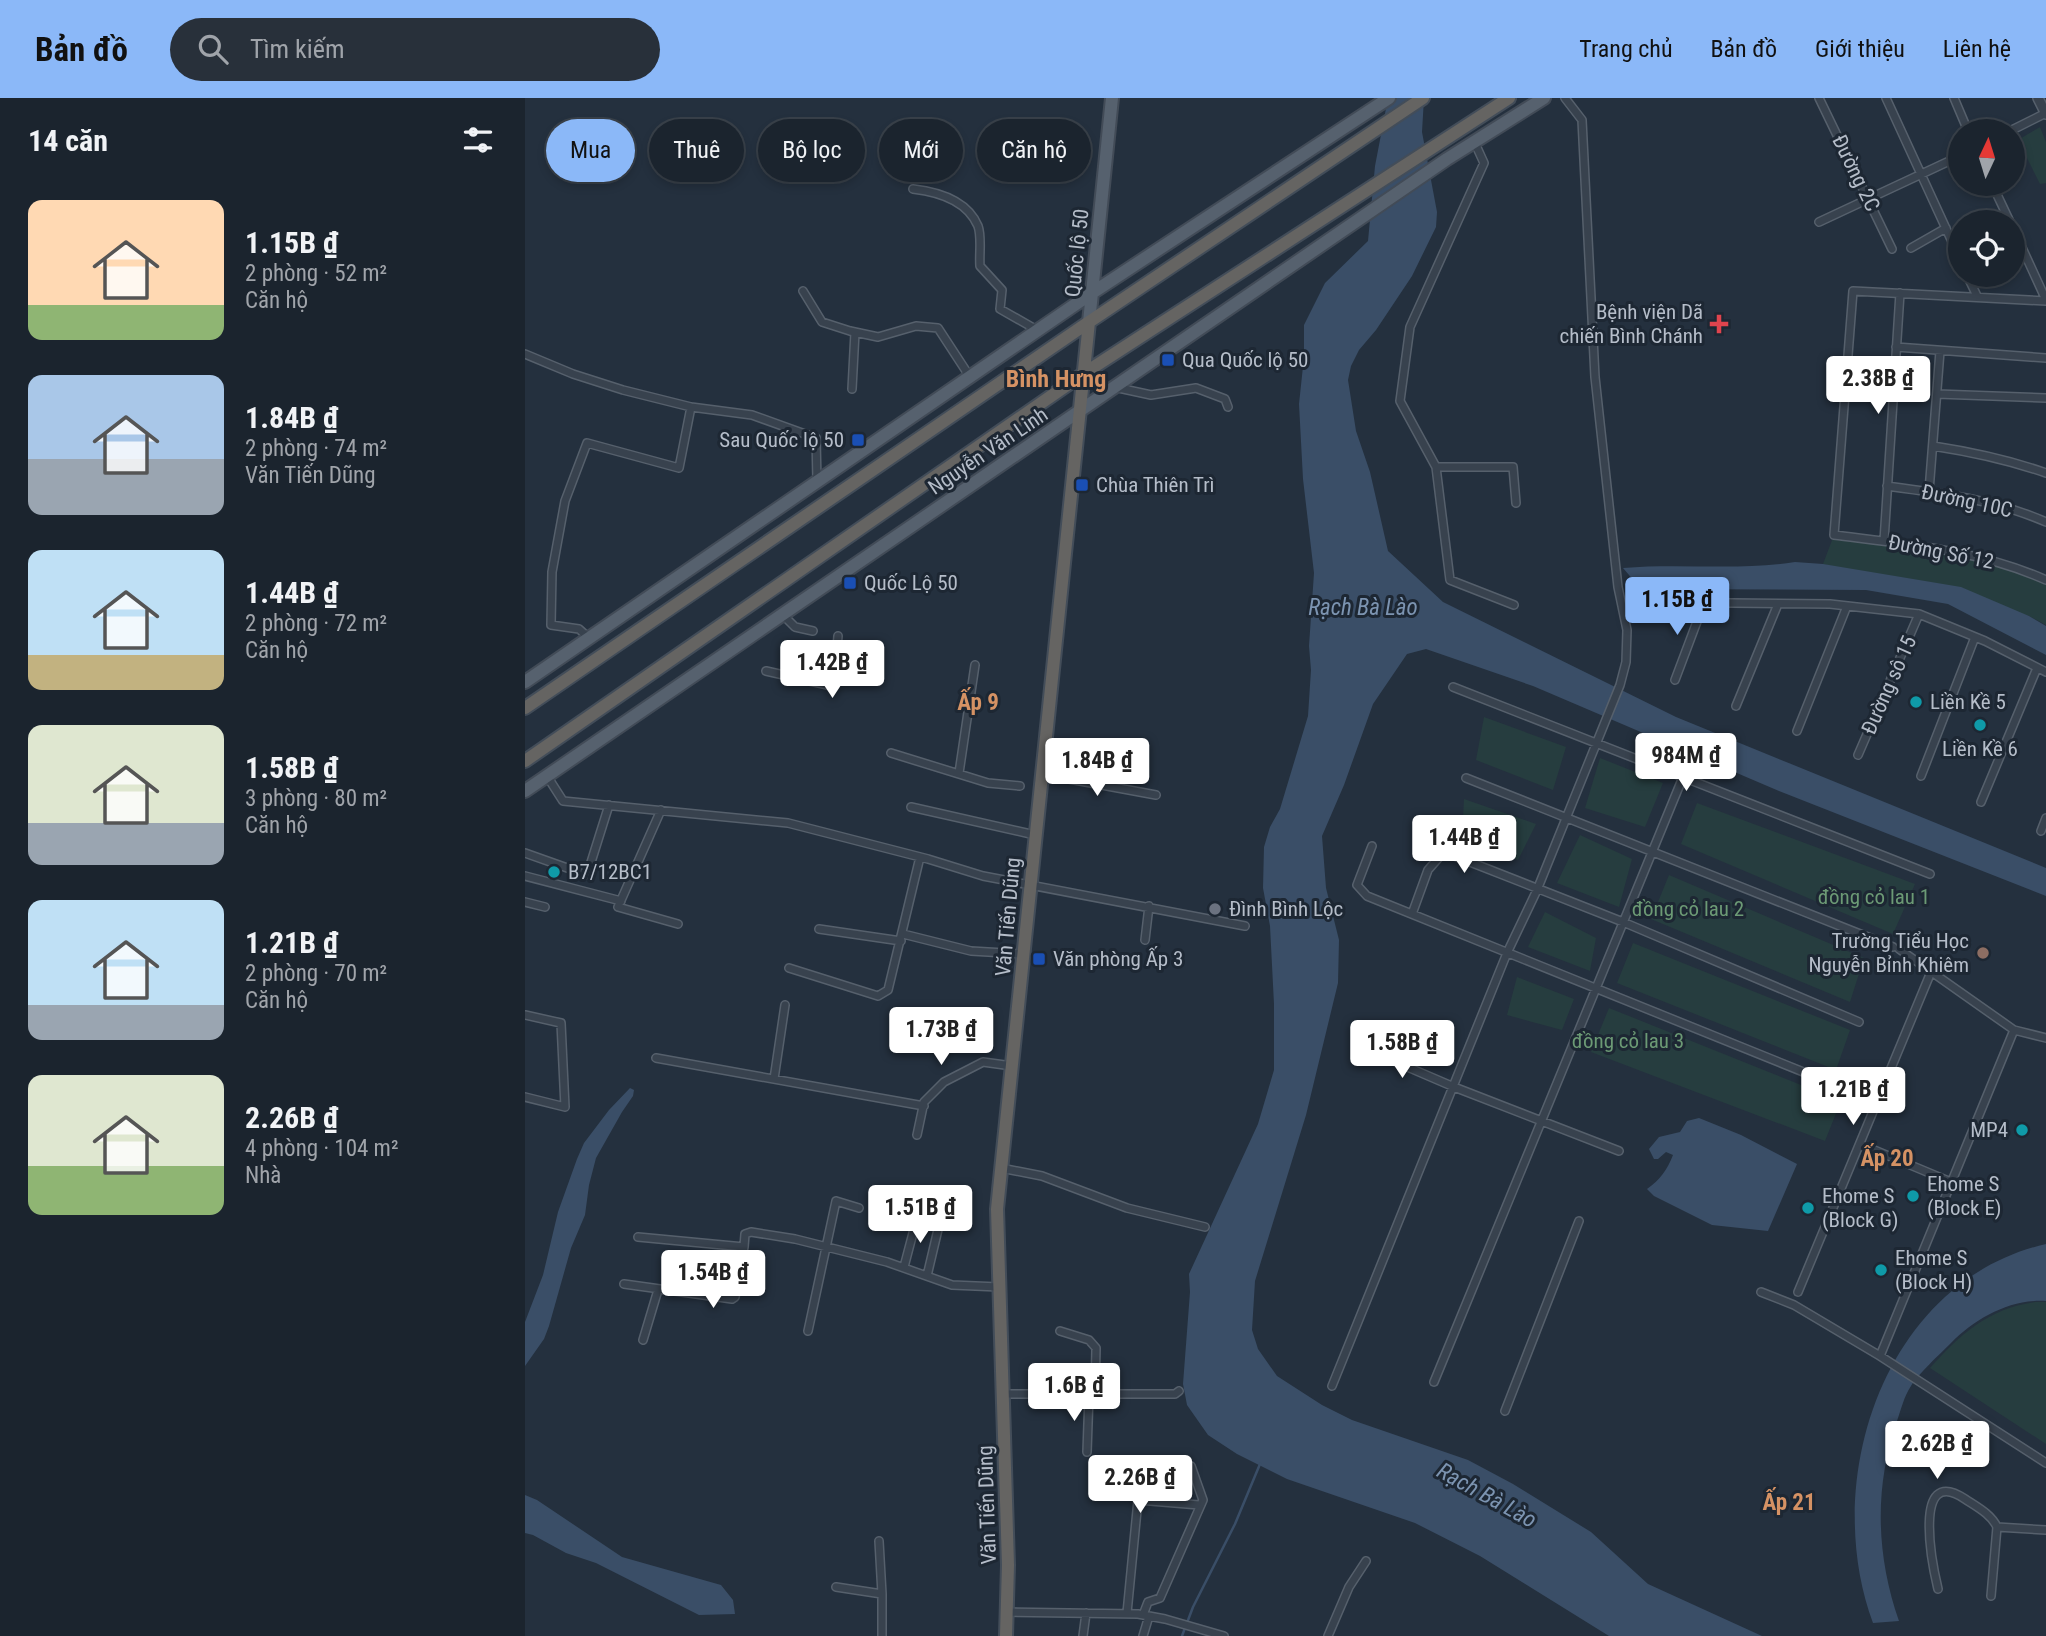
<!DOCTYPE html>
<html lang="vi">
<meta charset="utf-8">
<style>
:root{--surface:#1b242e;--page:#28303a;--text:#f1f3f6;--muted:#a0a4aa;--line:#39414a;--accent:#8bb8f8}
body{margin:0;font-family:"Roboto Condensed",sans-serif;background:var(--page);color:var(--text);height:100vh;display:flex;flex-direction:column;font-size:26px;white-space:nowrap}
*{box-sizing:border-box;margin:0}
p{font-size:23px;color:var(--muted)}
.icon{flex:none;width:38px;height:38px;fill:none;stroke:currentColor;stroke-width:2;stroke-linecap:round;stroke-linejoin:round}
.map{position:relative;flex:1;overflow:hidden}
.drawer{display:flex;flex-direction:column;background:var(--surface);width:525px}
.drawer>*{flex:none}
.guide{position:absolute;left:21px;top:21px;width:665px;height:63px;display:flex;gap:14px}
.needle{width:46px;rotate:4deg}
.tools{position:absolute;left:1423px;top:21px;display:grid;gap:14px}
.tools a{display:grid;place-items:center;width:77px;height:77px;border-radius:50%;background:var(--surface);box-shadow:0 4px 10px #0003,0 0 0 2px var(--line);font-size:35px}
.price{position:absolute;translate:-50% -60px;padding:0 16px;border-radius:7px;background:#fff;color:#222;font-size:23px;line-height:46px;filter:drop-shadow(0 2px 4px #0008)}
.price::after{content:'';position:absolute;left:50%;top:42px;width:21px;height:16px;margin-left:-10px;background:inherit;clip-path:polygon(0 0,100% 0,50% 100%)}
.price.selected{background:var(--accent);color:#111}
ul{padding:0;list-style:none}
li{display:flex;align-items:center;gap:21px;height:175px;padding:0 28px}
li span{display:grid;place-items:center;flex:none;width:196px;height:140px;border-radius:14px;color:#555}
li>.icon{margin-inline-start:auto}
span .icon{width:84px;height:84px;fill:#fffc;stroke-width:1}
li b{font-size:30px}
h2{display:flex;justify-content:space-between;align-items:center;height:84px;padding:0 28px;font-size:30px}
.pill{padding:0 24px;border-radius:32px;background:var(--surface);box-shadow:0 4px 10px #0003,0 0 0 2px var(--line);font-size:24px;line-height:63px}
.pill.selected{background:var(--accent);color:#111}
header{display:flex;align-items:center;gap:42px;box-sizing:border-box;height:98px;padding:0 35px;background:var(--accent);color:#111}
header strong{font-size:33px}
nav{display:flex;gap:38px;margin-inline-start:auto;font-size:24px}
.search{width:490px;height:63px;background:var(--page);display:flex;align-items:center;gap:18px;box-sizing:border-box;padding:0 24px;border-radius:38px;color:var(--muted);font-size:26px}
main{display:flex;flex:1;min-height:0}
.map>svg:first-child{display:block}
.green{fill:#263d3f}
.water{fill:#3a4e67}
.lines{fill:none;stroke-linecap:round;stroke-linejoin:round}
.stream{stroke:#3a4e67;stroke-width:2.5}
.minor-casing{stroke:#56606c;stroke-width:10}
.tertiary-casing{stroke:#56606c;stroke-width:12}
.primary-casing{stroke:#424b57;stroke-width:16}
.trunk-casing{stroke:#434d59;stroke-width:16}
.minor{stroke:#38424e;stroke-width:7}
.tertiary{stroke:#38424e;stroke-width:9}
.primary{stroke:#56616e;stroke-width:12}
.trunk{stroke:#656462;stroke-width:12}
.health-dot{fill:#e0444e;stroke:#1d2733;stroke-width:2.5}
.transit-dot{fill:#1a4fb4;stroke:#1d2733;stroke-width:2.5}
.culture-dot{fill:#0f9aa8;stroke:#1d2733;stroke-width:2.5}
.worship-dot{fill:#6b7280;stroke:#1d2733;stroke-width:2.5}
.education-dot{fill:#8d6e63;stroke:#1d2733;stroke-width:2.5}
.labels{text-anchor:middle;stroke-width:6;stroke-linejoin:round;paint-order:stroke}
.street-label{font-size:21px;fill:#b5bdc9;stroke:#1d2733}
.poi-label{font-size:21px;fill:#b5bdc9;stroke:#1d2733;text-anchor:start}
.park-label{font-size:21px;fill:#6c9a75;stroke:#1d2733}
.water-label{font-size:23px;font-style:italic;fill:#7c94b1;stroke:#1d2733}
.neighbourhood-label{font-size:23px;font-weight:bold;fill:#d59264;stroke:#1d2733}
.quarter-label{font-size:24px;font-weight:bold;fill:#d59264;stroke:#1d2733}
</style>
<header>
<strong>Bản đồ</strong>
<div class="search"><svg class="icon" aria-label="search" viewBox="0 0 24 24"><circle cx="10" cy="10" r="6"/><path d="M15 15l6 6"/></svg>Tìm kiếm</div>
<nav><a>Trang chủ</a><a>Bản đồ</a><a>Giới thiệu</a><a>Liên hệ</a></nav>
</header>
<main>
<section class="drawer">
<h2>14 căn<svg class="icon" aria-label="filters" viewBox="0 0 24 24"><path d="M4 7h16M4 17h16"/><circle cx="9" cy="7" r="2"/><circle cx="15" cy="17" r="2"/></svg></h2>
<ul>
<li><span style="background:linear-gradient(#ffd9b3 75%,#8fb573 0)"><svg class="icon" aria-label="home" viewBox="0 0 24 24"><path d="M3 11l9-7 9 7M6 9v11h12V9"/></svg></span><div><b>1.15B ₫</b><p>2 phòng · 52 m²</p><p>Căn hộ</p></div></li>
<li><span style="background:linear-gradient(#a9c7e8 60%,#9aa5b1 0)"><svg class="icon" aria-label="home" viewBox="0 0 24 24"><path d="M3 11l9-7 9 7M6 9v11h12V9"/></svg></span><div><b>1.84B ₫</b><p>2 phòng · 74 m²</p><p>Văn Tiến Dũng</p></div></li>
<li><span style="background:linear-gradient(#bfe0f5 75%,#c2b280 0)"><svg class="icon" aria-label="home" viewBox="0 0 24 24"><path d="M3 11l9-7 9 7M6 9v11h12V9"/></svg></span><div><b>1.44B ₫</b><p>2 phòng · 72 m²</p><p>Căn hộ</p></div></li>
<li><span style="background:linear-gradient(#dfe7d0 70%,#9aa5b1 0)"><svg class="icon" aria-label="home" viewBox="0 0 24 24"><path d="M3 11l9-7 9 7M6 9v11h12V9"/></svg></span><div><b>1.58B ₫</b><p>3 phòng · 80 m²</p><p>Căn hộ</p></div></li>
<li><span style="background:linear-gradient(#bfe0f5 75%,#9aa5b1 0)"><svg class="icon" aria-label="home" viewBox="0 0 24 24"><path d="M3 11l9-7 9 7M6 9v11h12V9"/></svg></span><div><b>1.21B ₫</b><p>2 phòng · 70 m²</p><p>Căn hộ</p></div></li>
<li><span style="background:linear-gradient(#dfe7d0 65%,#8fb573 0)"><svg class="icon" aria-label="home" viewBox="0 0 24 24"><path d="M3 11l9-7 9 7M6 9v11h12V9"/></svg></span><div><b>2.26B ₫</b><p>4 phòng · 104 m²</p><p>Nhà</p></div></li>
</ul>
</section>
<div class="map">
<svg width="1521" height="1538" viewBox="0 0 1521 1538">
<rect width="100%" height="100%" fill="#24303e"/>
<path class="green" d="M 1515,29 L 1521,44 L 1521,85 L 1515,86 L 1493,42 Z
M 1309,437 L 1411,449 L 1521,482 L 1521,527 L 1504,518 L 1298,466 Z
M 959,619 L 1041,649 L 1028,692 L 951,662 Z
M 1075,660 L 1138,685 L 1120,729 L 1060,710 Z
M 939,701 L 1011,726 L 993,762 L 937,739 Z
M 1172,705 L 1390,786 L 1368,836 L 1156,746 Z
M 1055,737 L 1107,761 L 1094,809 L 1032,785 Z
M 1144,777 L 1339,860 L 1325,904 L 1126,821 Z
M 1020,814 L 1071,840 L 1065,873 L 1003,849 Z
M 1108,845 L 1325,932 L 1311,972 L 1092,885 Z
M 992,879 L 1049,901 L 1037,932 L 982,917 Z
M 1084,910 L 1316,1003 L 1300,1043 L 1066,954 Z
M 1510,1204 L 1521,1204 L 1521,1346 L 1405,1270 C 1434,1237 1464,1210 1510,1204 Z"/>
<path class="water" d="M 863,0 L 899,0 L 897,34 L 912,114 L 911,129 L 887,178 L 851,232 L 834,252 L 826,268 L 823,282 L 831,333 L 845,374 L 863,453 L 918,504 L 1151,619 L 1521,770 L 1521,798 L 1254,693 L 1008,588 L 901,551 L 882,556 L 848,606 L 819,687 L 797,738 L 801,790 L 814,842 L 813,885 L 781,1017 L 730,1183 L 727,1232 L 733,1251 L 752,1278 L 797,1307 L 827,1322 L 943,1362 L 988,1386 L 1066,1434 L 1123,1486 L 1237,1538 L 1084,1538 L 955,1458 L 890,1425 L 762,1381 L 712,1356 L 683,1337 L 662,1307 L 658,1286 L 665,1194 L 664,1176 L 733,1026 L 749,972 L 749,906 L 745,828 L 738,790 L 739,749 L 745,729 L 755,711 L 783,618 L 786,572 L 784,548 L 789,475 L 778,381 L 774,306 L 779,259 L 779,227 L 800,185 L 843,143 L 850,68 Z
M 1270,464 L 1298,466 L 1436,489 L 1504,518 L 1521,528 L 1521,557 L 1423,506 L 1341,492 L 1116,491 L 1098,470 C 1155,465 1214,473 1270,464 Z
M 105,990 L 109,992 L 108,998 L 97,1014 L 71,1060 L 64,1087 L 60,1117 L 46,1150 L 24,1228 L 19,1241 L 0,1268 L 0,1224 L 18,1177 L 33,1114 L 52,1061 L 59,1045 L 84,1012 Z
M 1174,1020 L 1216,1037 L 1272,1066 L 1243,1133 L 1187,1127 L 1129,1098 L 1122,1091 C 1135,1082 1142,1072 1148,1057 L 1141,1054 L 1133,1061 L 1129,1061 L 1124,1051 L 1134,1039 L 1155,1034 L 1162,1023 Z
M 1521,1146 L 1521,1203 C 1485,1201 1451,1220 1426,1245 C 1416,1255 1392,1277 1386,1288 C 1379,1298 1376,1312 1372,1323 C 1349,1389 1351,1457 1374,1523 L 1348,1525 C 1295,1382 1359,1183 1521,1146 Z
M 0,1397 L 12,1402 L 97,1459 L 196,1487 L 208,1502 L 210,1516 L 174,1517 L 71,1465 L 41,1455 L 8,1437 L 0,1435 Z"/>
<g class="lines">
<path class="stream" d="M 657,1538 L 668,1509 L 710,1426 L 735,1366"/>
<g class="minor-casing">
<path id="minor" d="M 1294,0 L 1367,151
M 1361,0 L 1435,161
M 1429,0 L 1443,33
M 1485,33 L 1521,15
M 949,43 L 959,65 L 885,229 L 875,303 L 911,369 L 925,482 L 989,507
M 1467,86 L 1485,124
M 388,91 C 414,94 442,102 453,128 C 457,139 454,156 455,168 L 477,192 L 475,211 L 512,232
M 1294,124 L 1435,58
M 1488,130 L 1521,202
M 1386,150 L 1421,130
M 1442,177 L 1452,198
M 278,193 L 297,224 L 325,233 L 353,239 L 391,228 L 413,230 L 445,279
M 1521,203 L 1328,193 L 1309,437 C 1381,446 1454,452 1521,482
M 1371,249 L 1521,260
M 0,256 L 48,276 L 98,292 L 166,309 L 227,317 L 291,340 L 292,383
M 589,289 L 626,297 L 671,290 L 700,301 L 703,309
M 327,291 L 330,234
M 1412,296 L 1521,300
M 1408,348 C 1447,354 1484,362 1521,375
M 911,369 L 988,369 L 991,405
M 1362,388 C 1416,395 1471,402 1521,424
M 1404,393 L 1415,253
M 1359,443 L 1375,195
M 1110,504 L 1305,506 L 1394,516 L 1460,543 L 1521,574
M 257,516 L 270,529 L 288,533
M 64,540 L 54,531 L 26,527 L 27,474 L 40,403 L 62,345 L 154,370 L 166,309
M 241,573 L 307,588 L 309,586 L 313,538
M 1150,582 L 1179,505
M 928,589 L 1405,776
M 1211,608 L 1253,506
M 1272,633 L 1322,508
M 366,655 L 463,685 L 495,688
M 1333,657 L 1394,516
M 434,675 L 450,567
M 517,676 L 631,697
M 22,678 L 38,703 L 263,725 L 403,761 L 458,778 L 720,828
M 1396,678 L 1450,539
M 941,680 L 1368,849
M 1456,704 L 1512,570
M 386,709 L 510,737
M 136,712 L 93,809 L 153,826
M 1516,733 L 1521,720
M 847,748 L 832,787 L 842,798 L 1318,990
M 0,755 L 62,777 L 84,707
M 0,778 L 96,803
M 0,804 L 20,809
M 887,816 L 903,772 L 917,756 L 922,755 L 1098,824 L 1334,924
M 294,831 L 376,843
M 378,836 L 446,853 L 499,856
M 620,842 L 624,808
M 1374,851 L 1489,932 L 1521,940
M 264,870 L 353,898 L 363,892 L 395,759
M 0,917 L 36,925 L 40,1009 L 0,999
M 836,949 L 929,989 L 1094,1053
M 131,960 L 399,1008
M 249,981 L 260,907
M 392,1037 L 399,1004 L 419,984 L 458,964 L 487,968
M 1335,1046 L 1426,1084
M 476,1070 L 517,1078 L 602,1110 L 680,1129
M 113,1139 L 219,1149 L 220,1136 L 226,1134 L 270,1141 L 362,1164 L 427,1187 L 474,1189
M 379,1169 L 393,1116
M 402,1178 L 415,1123
M 99,1186 L 207,1201 L 210,1199 L 219,1149
M 1236,1194 L 1269,1207 L 1355,1258 L 1521,1365
M 1273,1194 L 1406,874
M 283,1233 L 311,1103 L 334,1110
M 535,1233 L 564,1242 L 571,1250 L 570,1297
M 118,1242 L 133,1192
M 1355,1258 L 1489,932
M 909,1284 L 1158,679
M 807,1288 L 982,855 L 1012,792 L 1095,587 L 1101,564 L 1102,532 L 1093,489 L 1070,279 L 1057,22 L 1040,0
M 478,1296 L 650,1296 L 654,1293
M 980,1313 L 1054,1123
M 562,1354 L 564,1297
M 610,1368 L 613,1402 L 674,1407
M 354,1443 L 357,1496
M 311,1489 L 357,1496 L 357,1538
M 1413,1491 C 1408,1470 1386,1365 1440,1401 C 1452,1409 1466,1416 1472,1429 L 1521,1432
M 1466,1498 L 1472,1429
M 482,1514 L 613,1516 L 640,1521 L 699,1538
M 602,1515 L 613,1402
M 618,1517 L 623,1504 L 635,1500 L 678,1402 L 666,1368
M 558,1538 L 561,1515
M 618,1538 L 624,1518
M 803,1538 L 824,1489 L 841,1463"/>
</g>
<g class="tertiary-casing">
<path id="tertiary" d="M 1513,0 L 1521,16"/>
</g>
<g class="primary-casing">
<path id="primary" d="M 564,224 L 587,0
M 0,584 L 567,195 L 864,0
M 0,693 L 922,61 L 1019,0"/>
</g>
<g class="trunk-casing">
<path id="trunk" d="M 0,610 L 564,224 L 898,0
M 0,663 L 558,276 L 984,0
M 481,1538 L 483,1467 L 472,1111 L 564,224"/>
</g>
<use href="#minor" class="minor"/>
<use href="#tertiary" class="tertiary"/>
<use href="#primary" class="primary"/>
<use href="#trunk" class="trunk"/>
</g>
<path class="health-dot" d="M1190.5 215.5h7v7h7v7h-7v7h-7v-7h-7v-7h7z"/>
<g class="transit-dot">
<rect x="636" y="255" width="14" height="14" rx="3.5"/>
<rect x="326" y="335" width="14" height="14" rx="3.5"/>
<rect x="550" y="380" width="14" height="14" rx="3.5"/>
<rect x="318" y="478" width="14" height="14" rx="3.5"/>
<rect x="507" y="854" width="14" height="14" rx="3.5"/>
</g>
<g class="culture-dot">
<circle cx="1391" cy="604" r="7"/>
<circle cx="1455" cy="627" r="7"/>
<circle cx="29" cy="774" r="7"/>
<circle cx="1497" cy="1032" r="7"/>
<circle cx="1388" cy="1098" r="7"/>
<circle cx="1283" cy="1110" r="7"/>
<circle cx="1356" cy="1172" r="7"/>
</g>
<circle class="worship-dot" cx="690" cy="811" r="7"/>
<circle class="education-dot" cx="1458" cy="855" r="7"/>
<g class="labels">
<g class="street-label">
<text transform="translate(1331 75) rotate(64)" y="7">Đường 2C</text>
<text transform="translate(552 155) rotate(-84)" y="7">Quốc lộ 50</text>
<text transform="translate(463 353) rotate(-34)" y="7">Nguyễn Văn Linh</text>
<text transform="translate(1442 403) rotate(12)" y="7">Đường 10C</text>
<text transform="translate(1416 454) rotate(11)" y="7">Đường Số 12</text>
<text transform="translate(1364 587) rotate(-66)" y="7">Đường sô 15</text>
<text transform="translate(483 819) rotate(-85)" y="7">Văn Tiến Dũng</text>
<text transform="translate(462 1407) rotate(-92)" y="7">Văn Tiến Dũng</text>
</g>
<g class="poi-label">
<text x="1178" y="221" text-anchor="end">Bệnh viện Dã<tspan x="1178" dy="24">chiến Bình Chánh</tspan></text>
<text x="657" y="269">Qua Quốc lộ 50</text>
<text x="319" y="349" text-anchor="end">Sau Quốc lộ 50</text>
<text x="571" y="394">Chùa Thiên Trì</text>
<text x="339" y="492">Quốc Lộ 50</text>
<text x="1405" y="611">Liền Kề 5</text>
<text x="1455" y="658" text-anchor="middle">Liền Kề 6</text>
<text x="43" y="781">B7/12BC1</text>
<text x="704" y="818">Đình Bình Lộc</text>
<text x="1444" y="850" text-anchor="end">Trường Tiểu Học<tspan x="1444" dy="24">Nguyễn Bỉnh Khiêm</tspan></text>
<text x="528" y="868">Văn phòng Ấp 3</text>
<text x="1483" y="1039" text-anchor="end">MP4</text>
<text x="1402" y="1093">Ehome S<tspan x="1402" dy="24">(Block E)</tspan></text>
<text x="1297" y="1105">Ehome S<tspan x="1297" dy="24">(Block G)</tspan></text>
<text x="1370" y="1167">Ehome S<tspan x="1370" dy="24">(Block H)</tspan></text>
</g>
<g class="park-label">
<text x="1349" y="806">đồng cỏ lau 1</text>
<text x="1163" y="818">đồng cỏ lau 2</text>
<text x="1103" y="950">đồng cỏ lau 3</text>
</g>
<g class="water-label">
<text x="838" y="517">Rạch Bà Lào</text>
<text transform="translate(962 1397) rotate(29)" y="8">Rạch Bà Lào</text>
</g>
<g class="neighbourhood-label">
<text x="453" y="612">Ấp 9</text>
<text x="1362" y="1068">Ấp 20</text>
<text x="1264" y="1412">Ấp 21</text>
</g>
<g class="quarter-label">
<text x="531" y="289">Bình Hưng</text>
</g>
</g>
</svg>
<div class="tools">
<a><svg class="needle" viewBox="-14 -14 28 28"><path d="M0-13l5 13h-10z" fill="#e53935"/><path d="M0 13l5-13h-10z" fill="#a0a4aa"/></svg></a>
<a><svg class="icon" aria-label="locate" viewBox="0 0 24 24"><circle cx="12" cy="12" r="6"/><path d="M12 2v4M12 18v4M2 12h4M18 12h4"/></svg></a>
</div>
<b class="price" style="left:1353px;top:318px">2.38B ₫</b>
<b class="price selected" style="left:1152px;top:539px">1.15B ₫</b>
<b class="price" style="left:307px;top:602px">1.42B ₫</b>
<b class="price" style="left:1161px;top:695px">984M ₫</b>
<b class="price" style="left:572px;top:700px">1.84B ₫</b>
<b class="price" style="left:939px;top:777px">1.44B ₫</b>
<b class="price" style="left:416px;top:969px">1.73B ₫</b>
<b class="price" style="left:877px;top:982px">1.58B ₫</b>
<b class="price" style="left:1328px;top:1029px">1.21B ₫</b>
<b class="price" style="left:395px;top:1147px">1.51B ₫</b>
<b class="price" style="left:188px;top:1212px">1.54B ₫</b>
<b class="price" style="left:549px;top:1325px">1.6B ₫</b>
<b class="price" style="left:1412px;top:1383px">2.62B ₫</b>
<b class="price" style="left:615px;top:1417px">2.26B ₫</b>
<div class="guide">
<a class="pill selected">Mua</a>
<a class="pill">Thuê</a>
<a class="pill">Bộ lọc</a>
<a class="pill">Mới</a>
<a class="pill">Căn hộ</a>
</div>
</div>
</main>
